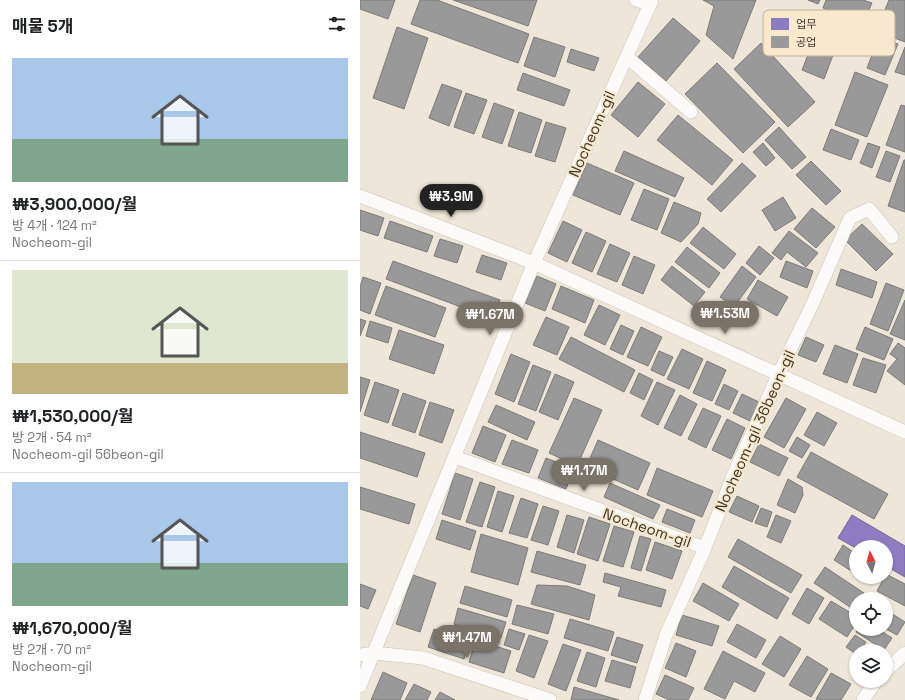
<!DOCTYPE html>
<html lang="ko">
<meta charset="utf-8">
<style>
:root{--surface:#fff;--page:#f2f2f2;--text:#202124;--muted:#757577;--line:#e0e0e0;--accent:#7a7468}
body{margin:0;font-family:"Space Grotesk","Noto Sans KR",sans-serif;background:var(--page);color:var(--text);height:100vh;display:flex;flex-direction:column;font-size:15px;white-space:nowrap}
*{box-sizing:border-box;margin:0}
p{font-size:13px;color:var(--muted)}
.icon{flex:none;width:22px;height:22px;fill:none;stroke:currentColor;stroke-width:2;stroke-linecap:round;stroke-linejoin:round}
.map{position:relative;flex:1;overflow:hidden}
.drawer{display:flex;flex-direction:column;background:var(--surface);width:360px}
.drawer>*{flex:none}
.needle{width:26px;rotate:354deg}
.tools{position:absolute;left:489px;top:540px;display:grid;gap:8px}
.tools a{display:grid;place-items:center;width:44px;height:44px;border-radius:50%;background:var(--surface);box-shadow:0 1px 3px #0004;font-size:20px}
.price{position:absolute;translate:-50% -34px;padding:0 9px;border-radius:14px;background:var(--accent);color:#fff;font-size:13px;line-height:26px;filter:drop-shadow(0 1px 2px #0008)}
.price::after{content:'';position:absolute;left:50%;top:24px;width:12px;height:9px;margin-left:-6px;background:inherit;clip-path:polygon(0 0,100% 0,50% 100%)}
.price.current{background:#222;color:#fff}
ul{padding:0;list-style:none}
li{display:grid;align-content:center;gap:8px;height:212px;padding:0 12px}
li+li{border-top:1px solid var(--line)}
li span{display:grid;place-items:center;height:124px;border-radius:0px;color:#555}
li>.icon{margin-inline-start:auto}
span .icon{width:72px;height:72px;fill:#fffc;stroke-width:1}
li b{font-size:17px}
h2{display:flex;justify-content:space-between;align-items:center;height:48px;padding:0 12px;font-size:17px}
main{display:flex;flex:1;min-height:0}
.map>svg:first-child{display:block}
.offices{fill:#8e7cc3;stroke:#756796}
.industry{fill:#999;stroke:#7d7b78}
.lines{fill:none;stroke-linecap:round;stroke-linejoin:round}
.minor-casing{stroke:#c9c2b7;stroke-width:14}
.minor{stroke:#fcfbf9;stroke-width:13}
.labels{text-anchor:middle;stroke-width:4;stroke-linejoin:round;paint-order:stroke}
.street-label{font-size:15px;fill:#3c362c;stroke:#f8e8ce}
.key{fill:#f8e8ce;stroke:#c0b39d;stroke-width:1}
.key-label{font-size:11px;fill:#3c362c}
</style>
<main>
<section class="drawer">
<h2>매물 5개<svg class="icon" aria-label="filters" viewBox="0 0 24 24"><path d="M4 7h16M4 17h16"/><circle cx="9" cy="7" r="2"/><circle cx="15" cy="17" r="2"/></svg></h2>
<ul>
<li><span style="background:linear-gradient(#a9c7e8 65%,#7fa58c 0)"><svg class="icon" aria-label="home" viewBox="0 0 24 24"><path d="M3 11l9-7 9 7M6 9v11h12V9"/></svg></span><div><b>₩3,900,000/월</b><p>방 4개 · 124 m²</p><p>Nocheom-gil</p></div></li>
<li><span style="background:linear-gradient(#dfe7d0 75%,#c2b280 0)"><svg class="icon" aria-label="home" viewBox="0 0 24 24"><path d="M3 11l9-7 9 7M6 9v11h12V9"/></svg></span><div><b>₩1,530,000/월</b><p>방 2개 · 54 m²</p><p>Nocheom-gil 56beon-gil</p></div></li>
<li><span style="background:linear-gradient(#a9c7e8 65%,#7fa58c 0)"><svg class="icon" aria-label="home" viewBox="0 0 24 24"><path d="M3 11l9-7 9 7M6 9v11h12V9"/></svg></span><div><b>₩1,670,000/월</b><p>방 2개 · 70 m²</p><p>Nocheom-gil</p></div></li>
</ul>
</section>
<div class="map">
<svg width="545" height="700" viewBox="0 0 545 700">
<rect width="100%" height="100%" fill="#eee6d8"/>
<path class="offices" d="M 492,515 L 545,546 L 545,577 L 526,566 L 526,547 L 496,548 L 478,538 Z"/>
<path class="industry" d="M 0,0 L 35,0 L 28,19 L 0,9 Z
M 60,0 L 77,0 L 169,34 L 158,63 L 51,24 Z
M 93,0 L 177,0 L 168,26 Z
M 343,0 L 396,0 L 373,59 L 346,35 L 354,6 Z
M 448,0 L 460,0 L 458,4 Z
M 466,0 L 503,0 L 512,3 L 503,24 L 463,8 Z
M 529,0 L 545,0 L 545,42 L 516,31 Z
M 313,18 L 340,41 L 306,81 L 278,57 Z
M 37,27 L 68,38 L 44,109 L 13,98 Z
M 456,34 L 478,42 L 464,79 L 442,70 Z
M 174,37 L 205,47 L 195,77 L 164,66 Z
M 519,37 L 538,44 L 525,75 L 507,68 Z
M 401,43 L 455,102 L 428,127 L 374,69 Z
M 545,47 L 545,75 L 535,72 Z
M 211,49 L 239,58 L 234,71 L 207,62 Z
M 357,63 L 415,122 L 383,153 L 325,94 Z
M 495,72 L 528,85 L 507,137 L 475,125 Z
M 163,73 L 210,90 L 204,106 L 157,90 Z
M 278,82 L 305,104 L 278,137 L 251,115 Z
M 82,84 L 102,91 L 89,126 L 69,118 Z
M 106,93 L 127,100 L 114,134 L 94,127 Z
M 134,103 L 154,110 L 142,144 L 122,137 Z
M 541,105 L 545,106 L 545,152 L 526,145 Z
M 159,112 L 182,120 L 171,153 L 148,146 Z
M 318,115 L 373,160 L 352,185 L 297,140 Z
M 186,122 L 206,128 L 195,162 L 175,156 Z
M 419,127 L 446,157 L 432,169 L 405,140 Z
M 471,129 L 499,140 L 491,160 L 463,150 Z
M 403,143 L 415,158 L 406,166 L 393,152 Z
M 508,143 L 520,147 L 512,168 L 500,163 Z
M 264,151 L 324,178 L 315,197 L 255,171 Z
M 526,151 L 540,156 L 530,182 L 516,177 Z
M 544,160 L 545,160 L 545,212 L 528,206 Z
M 451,161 L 481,191 L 466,205 L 436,175 Z
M 227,163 L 274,183 L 260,215 L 213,195 Z
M 382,163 L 396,176 L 361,212 L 347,199 Z
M 284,189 L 309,199 L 297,230 L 271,220 Z
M 423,197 L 436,218 L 415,231 L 402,210 Z
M 314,202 L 341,213 L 338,224 L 321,242 L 301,233 Z
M 452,208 L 475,227 L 456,248 L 434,229 Z
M 0,210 L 24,218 L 18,236 L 0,230 Z
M 30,221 L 73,236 L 67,252 L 24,238 Z
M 203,221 L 222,230 L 207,262 L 188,253 Z
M 502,224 L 533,254 L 516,271 L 485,240 Z
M 343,227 L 376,254 L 364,269 L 330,243 Z
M 429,231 L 458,253 L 446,267 L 427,252 L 421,260 L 412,253 Z
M 226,232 L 246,241 L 232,272 L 212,263 Z
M 80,239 L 103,246 L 97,263 L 74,256 Z
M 250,244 L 270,253 L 257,282 L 237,274 Z
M 399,246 L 414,258 L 400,275 L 386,263 Z
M 327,247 L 360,273 L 349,288 L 315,262 Z
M 122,255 L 147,263 L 141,280 L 116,272 Z
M 274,256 L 295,265 L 283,294 L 262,285 Z
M 33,261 L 140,300 L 133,319 L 26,279 Z
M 426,261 L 453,271 L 447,288 L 420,277 Z
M 312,266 L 345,292 L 334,306 L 301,280 Z
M 382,266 L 396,277 L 374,307 L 360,297 Z
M 481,269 L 517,282 L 512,298 L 476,285 Z
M 177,276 L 196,284 L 185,311 L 165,303 Z
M 3,277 L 21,283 L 10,314 L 0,310 L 0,287 Z
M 398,280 L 428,297 L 417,316 L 387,299 Z
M 526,283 L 544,290 L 528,331 L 510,324 Z
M 26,286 L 86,308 L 75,337 L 15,315 Z
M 201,286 L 234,300 L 225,323 L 192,309 Z
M 545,300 L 545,340 L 530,334 Z
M 239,305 L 260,315 L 245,345 L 224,335 Z
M 186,317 L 209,327 L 197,355 L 173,345 Z
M 0,319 L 6,321 L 0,336 Z
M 10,321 L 32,328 L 28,343 L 6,336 Z
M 261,325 L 274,331 L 263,355 L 250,349 Z
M 281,327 L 302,337 L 288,366 L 267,357 Z
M 505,327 L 533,339 L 524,360 L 496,349 Z
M 39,330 L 84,345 L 74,374 L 29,359 Z
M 211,337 L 275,370 L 264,392 L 199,359 Z
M 446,337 L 464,345 L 456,362 L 438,355 Z
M 538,343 L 545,348 L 545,385 L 527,371 L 537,359 L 530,354 Z
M 475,345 L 498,354 L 487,383 L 463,374 Z
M 322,349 L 343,359 L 329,389 L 307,379 Z
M 299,351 L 313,357 L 304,376 L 291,370 Z
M 151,354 L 170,362 L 154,402 L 135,394 Z
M 503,358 L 526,365 L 516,393 L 493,385 Z
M 347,361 L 366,370 L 352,401 L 333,393 Z
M 173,365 L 191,372 L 176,411 L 158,404 Z
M 279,373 L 293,380 L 284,400 L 270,393 Z
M 195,374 L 214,382 L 198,420 L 179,412 Z
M 0,377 L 10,380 L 0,412 Z
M 15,382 L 39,390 L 28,423 L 4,415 Z
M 297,382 L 315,390 L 298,425 L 281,416 Z
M 364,384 L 378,391 L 369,410 L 355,404 Z
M 43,393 L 66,401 L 55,433 L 32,425 Z
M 382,394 L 399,402 L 390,421 L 373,413 Z
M 320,395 L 337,404 L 321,436 L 304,428 Z
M 214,398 L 242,410 L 217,466 L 189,453 Z
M 426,398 L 446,409 L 424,448 L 404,437 Z
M 70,402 L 94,410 L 82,443 L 59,435 Z
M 136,405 L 175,422 L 167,440 L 128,422 Z
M 343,408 L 361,416 L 346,448 L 328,439 Z
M 457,412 L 477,423 L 464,446 L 444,435 Z
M 367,419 L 385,428 L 371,459 L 352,450 Z
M 123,426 L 146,435 L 135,462 L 112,453 Z
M 0,432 L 65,453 L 57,477 L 0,458 Z
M 437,437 L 450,445 L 442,458 L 429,451 Z
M 152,440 L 178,450 L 169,473 L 142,464 Z
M 238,440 L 290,463 L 278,490 L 226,467 Z
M 399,444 L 428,458 L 419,476 L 390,462 Z
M 451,452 L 528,494 L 514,519 L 437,477 Z
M 186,458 L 214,469 L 206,489 L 178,478 Z
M 297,468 L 353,491 L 342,517 L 287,495 Z
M 95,473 L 113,479 L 100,520 L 82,514 Z
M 428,479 L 442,487 L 443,495 L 435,513 L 417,505 Z
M 120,482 L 135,487 L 122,527 L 106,522 Z
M 250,483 L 300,505 L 293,519 L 244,497 Z
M 0,487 L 55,504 L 49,524 L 0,509 Z
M 138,491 L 154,496 L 142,532 L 127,527 Z
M 377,496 L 399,506 L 392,522 L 369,512 Z
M 161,498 L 178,504 L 167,538 L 149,533 Z
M 183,506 L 199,511 L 188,545 L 171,540 Z
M 401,508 L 412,512 L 407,527 L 395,523 Z
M 307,509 L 335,520 L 330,533 L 302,522 Z
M 207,515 L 224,520 L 214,553 L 197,547 Z
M 416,515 L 431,521 L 421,543 L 407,537 Z
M 229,517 L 250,524 L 238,561 L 217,554 Z
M 82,520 L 116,531 L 110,550 L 76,539 Z
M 254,526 L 274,532 L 263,567 L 243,561 Z
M 121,534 L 168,548 L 158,585 L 111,572 Z
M 280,536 L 291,539 L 281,571 L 271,568 Z
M 378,539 L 442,575 L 431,593 L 368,557 Z
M 295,542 L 322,551 L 312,579 L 286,570 Z
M 483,545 L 496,554 L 496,574 L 474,560 Z
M 177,551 L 226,565 L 220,585 L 171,572 Z
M 374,566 L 429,598 L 417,619 L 362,587 Z
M 465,567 L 504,593 L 500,599 L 496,599 L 496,605 L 493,609 L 454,583 Z
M 245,573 L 306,590 L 301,607 L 258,596 L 261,587 L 243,582 Z
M 526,574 L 545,584 L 545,606 L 517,591 Z
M 53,575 L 76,583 L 60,632 L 36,624 Z
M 343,583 L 379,604 L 369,621 L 333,601 Z
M 0,584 L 16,590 L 8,609 L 0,606 Z
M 177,585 L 207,586 L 235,595 L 229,620 L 171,604 Z
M 105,586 L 152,600 L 147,617 L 100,603 Z
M 447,588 L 464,598 L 449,624 L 432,614 Z
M 471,601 L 496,616 L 496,623 L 487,637 L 459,619 Z
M 157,605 L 194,614 L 188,634 L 152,624 Z
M 98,608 L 146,622 L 141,638 L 94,624 Z
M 526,610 L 545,622 L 537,635 L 526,629 Z
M 322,615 L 359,626 L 352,646 L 316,635 Z
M 210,619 L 254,632 L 248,651 L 204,638 Z
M 377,624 L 406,640 L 396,658 L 367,642 Z
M 74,629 L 110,642 L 104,659 L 68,647 Z
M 149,629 L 165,634 L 159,650 L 144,645 Z
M 499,629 L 518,629 L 532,638 L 524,650 L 496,632 Z
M 169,635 L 188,641 L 174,678 L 156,671 Z
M 495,635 L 506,642 L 500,651 L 496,651 L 496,654 L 486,647 Z
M 420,636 L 441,649 L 424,677 L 402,664 Z
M 257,637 L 283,645 L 277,663 L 251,655 Z
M 116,640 L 151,651 L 144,673 L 109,662 Z
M 316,643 L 336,651 L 326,677 L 305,668 Z
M 203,644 L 221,650 L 206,691 L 188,684 Z
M 509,645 L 517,651 L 504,651 Z
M 363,651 L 405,673 L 395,692 L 374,681 L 365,699 L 344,689 Z
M 227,652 L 245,658 L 236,687 L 217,681 Z
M 447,656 L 468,669 L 451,697 L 429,685 Z
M 252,660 L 276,667 L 270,688 L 245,681 Z
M 23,672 L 47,683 L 40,700 L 11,700 Z
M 471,673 L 491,684 L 481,700 L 458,700 L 456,699 Z
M 305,675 L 334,688 L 328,700 L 309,700 L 296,694 Z
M 54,684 L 71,692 L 67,700 L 45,700 Z
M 214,687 L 259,700 L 211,700 Z
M 80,692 L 95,700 L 75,700 Z"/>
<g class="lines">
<g class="minor-casing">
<path id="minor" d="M 276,0 L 290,5
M 267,57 L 331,112
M 0,196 L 174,263 L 545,432
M 95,457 L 345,548
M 0,655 L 14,653 L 63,658 L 190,700
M 526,671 L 545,653
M 0,686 L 174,263 L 292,0
M 285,700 L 306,635 L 345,548 L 373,476 L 419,373 L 453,303 L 490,218 L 509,209 L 532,237
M 503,700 L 516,681"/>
</g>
<use href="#minor" class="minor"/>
</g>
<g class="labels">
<g class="street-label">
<text transform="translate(232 134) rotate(-66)" y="5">Nocheom-gil</text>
<text transform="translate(395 431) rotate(-66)" y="5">Nocheom-gil 36beon-gil</text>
<text transform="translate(287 528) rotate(19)" y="5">Nocheom-gil</text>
</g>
</g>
<rect x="403" y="10" width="132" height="46" rx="6" class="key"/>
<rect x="411" y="18" width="18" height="12" fill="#8e7cc3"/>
<rect x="411" y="36" width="18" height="12" fill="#999"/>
<g class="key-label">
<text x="436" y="28">업무</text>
<text x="436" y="46">공업</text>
</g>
</svg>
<div class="tools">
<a><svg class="needle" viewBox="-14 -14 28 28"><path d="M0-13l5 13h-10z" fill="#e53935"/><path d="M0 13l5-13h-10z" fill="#757577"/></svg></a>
<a><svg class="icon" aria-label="locate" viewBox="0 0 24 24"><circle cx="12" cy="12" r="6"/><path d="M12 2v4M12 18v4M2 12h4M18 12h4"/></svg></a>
<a><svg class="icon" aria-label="layers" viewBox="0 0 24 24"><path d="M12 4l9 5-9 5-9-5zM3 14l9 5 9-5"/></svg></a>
</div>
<b class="price current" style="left:91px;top:218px">₩3.9M</b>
<b class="price" style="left:365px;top:335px">₩1.53M</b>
<b class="price" style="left:130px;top:336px">₩1.67M</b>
<b class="price" style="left:224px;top:492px">₩1.17M</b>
<b class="price" style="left:107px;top:659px">₩1.47M</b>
</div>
</main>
